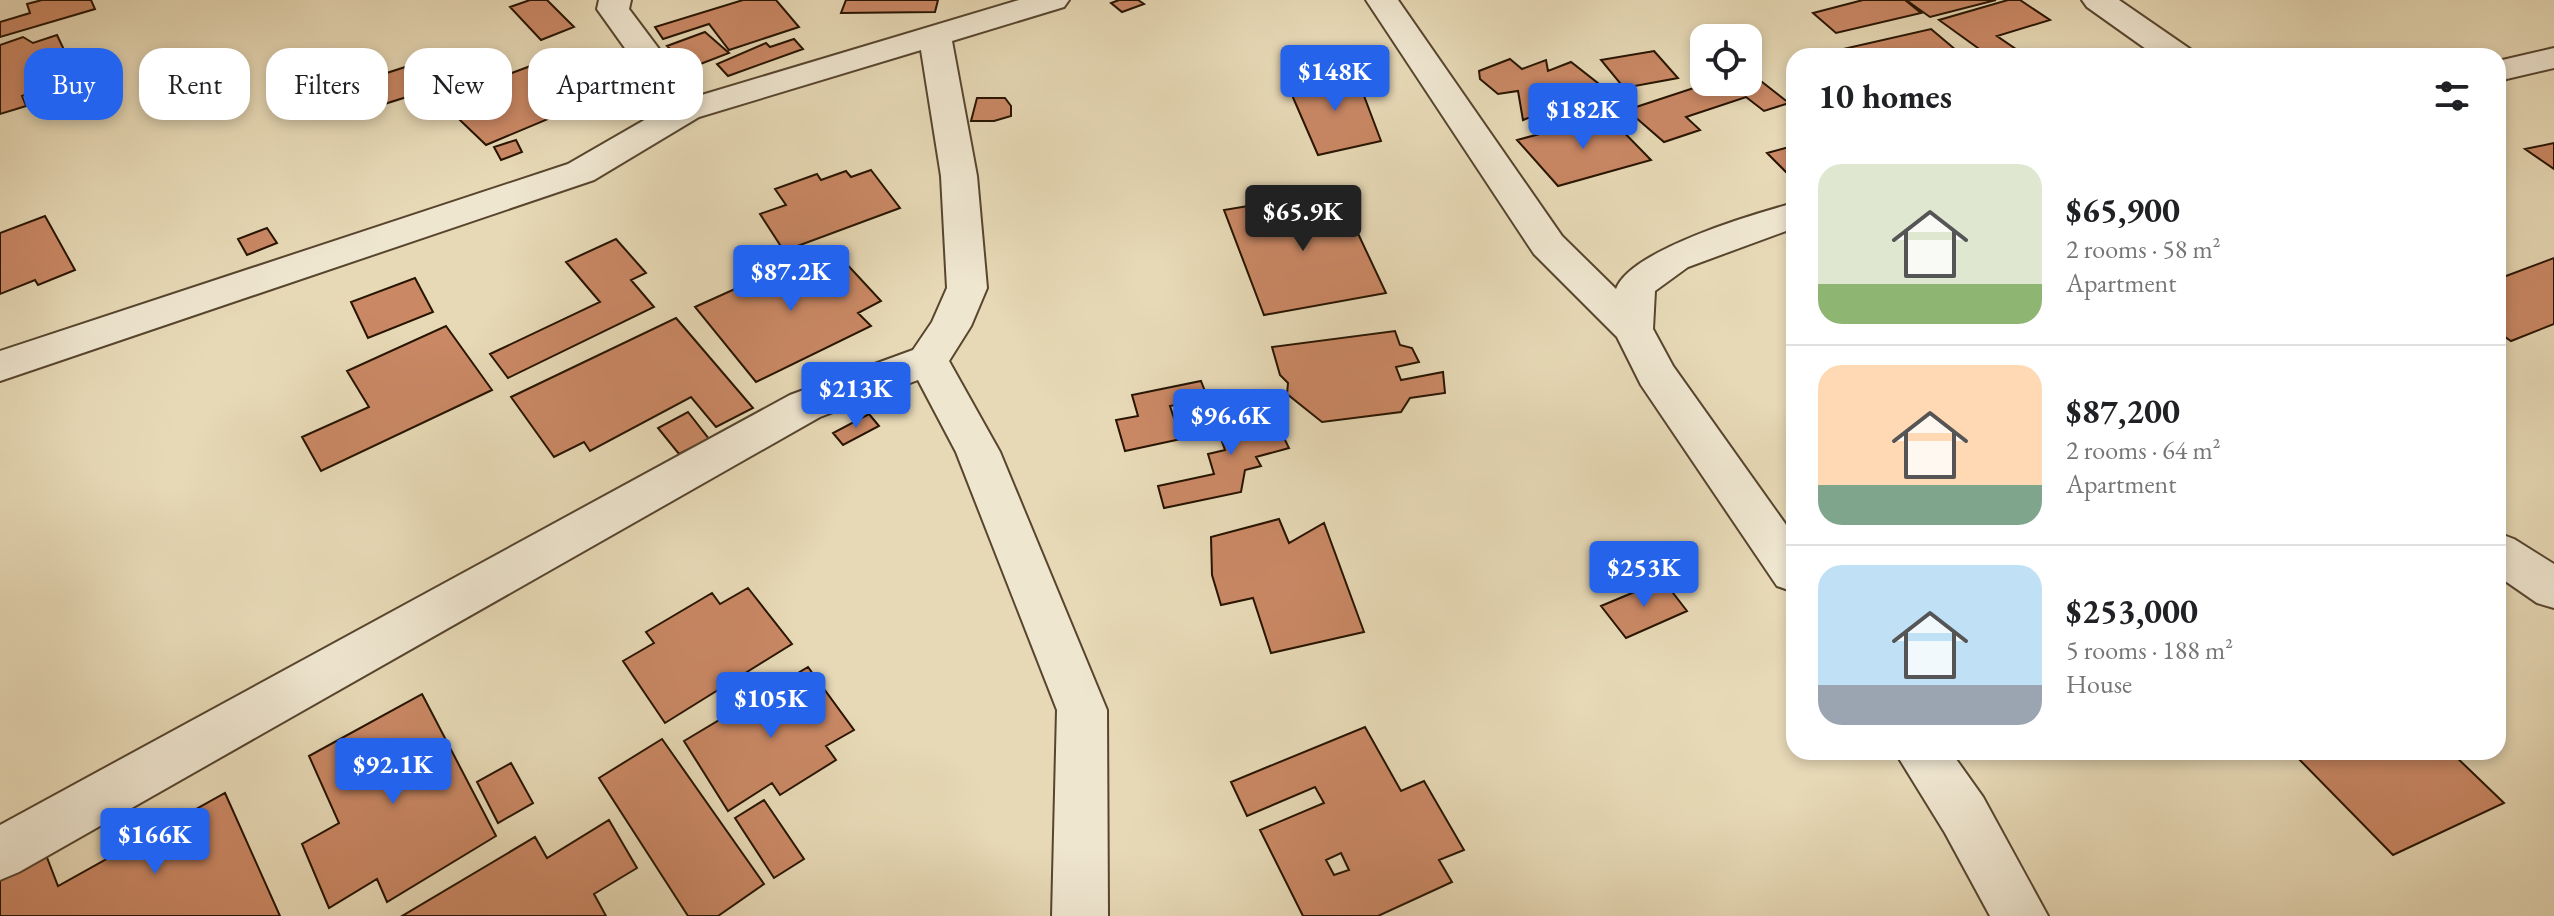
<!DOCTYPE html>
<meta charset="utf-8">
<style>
:root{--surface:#fff;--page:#f2f2f2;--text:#202124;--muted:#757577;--line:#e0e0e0;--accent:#2563eb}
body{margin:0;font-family:"EB Garamond",serif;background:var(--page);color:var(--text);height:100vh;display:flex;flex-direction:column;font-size:30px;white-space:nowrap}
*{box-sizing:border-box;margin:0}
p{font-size:26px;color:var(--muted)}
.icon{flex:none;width:44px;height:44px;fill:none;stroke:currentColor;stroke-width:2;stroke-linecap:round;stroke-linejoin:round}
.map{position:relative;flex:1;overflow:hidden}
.side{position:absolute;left:1786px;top:48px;width:720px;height:712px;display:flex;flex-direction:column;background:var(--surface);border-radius:24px;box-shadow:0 4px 12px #0003}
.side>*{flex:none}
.hud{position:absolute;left:24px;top:48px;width:760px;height:72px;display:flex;gap:16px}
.tools{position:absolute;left:1690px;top:24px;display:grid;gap:16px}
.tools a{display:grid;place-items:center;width:72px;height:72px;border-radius:16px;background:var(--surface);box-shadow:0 4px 12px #0003;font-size:40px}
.price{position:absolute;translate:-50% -68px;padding:0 18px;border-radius:8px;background:var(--accent);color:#fff;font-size:26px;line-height:52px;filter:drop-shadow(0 2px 4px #0008)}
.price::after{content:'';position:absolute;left:50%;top:48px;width:24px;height:18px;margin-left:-12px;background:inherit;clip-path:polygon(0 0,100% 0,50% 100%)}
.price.current{background:#222;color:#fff}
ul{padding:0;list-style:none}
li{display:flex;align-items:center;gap:24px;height:200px;padding:0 32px}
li+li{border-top:2px solid var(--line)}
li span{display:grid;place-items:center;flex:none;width:224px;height:160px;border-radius:24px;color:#555}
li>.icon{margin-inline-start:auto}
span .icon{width:96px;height:96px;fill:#fffc;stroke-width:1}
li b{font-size:34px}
h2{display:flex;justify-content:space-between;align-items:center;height:96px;padding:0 32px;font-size:34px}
.tag{padding:0 28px;border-radius:24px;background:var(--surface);box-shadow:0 4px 12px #0003;font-size:28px;line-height:72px}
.tag.current{background:var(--accent);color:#fff}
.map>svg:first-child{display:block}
.building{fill:#ca8865;stroke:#271401;stroke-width:2;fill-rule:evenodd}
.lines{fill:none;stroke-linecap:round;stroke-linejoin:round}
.minor-casing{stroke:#57452e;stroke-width:4}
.minor{fill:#efe6d0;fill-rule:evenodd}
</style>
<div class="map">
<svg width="2554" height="916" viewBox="0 0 2554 916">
<rect width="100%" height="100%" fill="#e7d9b6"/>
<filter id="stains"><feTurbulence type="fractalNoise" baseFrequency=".0025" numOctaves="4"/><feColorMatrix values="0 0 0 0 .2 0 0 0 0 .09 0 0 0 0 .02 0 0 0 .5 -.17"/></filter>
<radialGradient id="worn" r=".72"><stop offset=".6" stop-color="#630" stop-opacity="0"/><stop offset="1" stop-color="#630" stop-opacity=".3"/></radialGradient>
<path class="building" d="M 42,0 L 91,0 L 95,9 L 0,37 L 0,22 L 30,13 L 27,4 Z
M 530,0 L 547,0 L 574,27 L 541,40 L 510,7 Z
M 743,0 L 776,0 L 799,27 L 729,50 L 709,24 L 663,39 L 655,27 Z
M 846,0 L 938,0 L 935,12 L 841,13 Z
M 1119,0 L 1138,0 L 1144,4 L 1122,12 L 1111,3 Z
M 1863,0 L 1905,0 L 1921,13 L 1836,33 L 1813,13 Z
M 1906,0 L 1996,0 L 1930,17 Z
M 2008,0 L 2020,0 L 2050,20 L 1997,36 L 2026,56 L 1989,56 L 1939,20 Z
M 1931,29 L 1963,56 L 1835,56 L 1830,52 Z
M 705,32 L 729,53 L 690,68 L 667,46 Z
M 57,35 L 65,52 L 39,60 L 52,87 L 22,96 L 26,106 L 0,114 L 0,45 L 23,37 L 33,43 Z
M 794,39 L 803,49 L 728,76 L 717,64 L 766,43 L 770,47 Z
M 1654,51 L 1678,78 L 1624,88 L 1601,60 Z
M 563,54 L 610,93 L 486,145 L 439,100 Z
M 1510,59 L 1522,69 L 1546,60 L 1548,71 L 1571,62 L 1622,102 L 1573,121 L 1556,107 L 1523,120 L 1518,91 L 1498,94 L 1480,79 L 1479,71 Z
M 427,60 L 451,83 L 356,113 L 334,90 Z
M 1748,71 L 1789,103 L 1764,111 L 1746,97 L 1686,117 L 1700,130 L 1664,142 L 1627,110 L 1712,82 L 1748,82 Z
M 1355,72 L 1381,141 L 1318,155 L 1288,86 Z
M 977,98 L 1005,98 L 1011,106 L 1011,116 L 994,121 L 971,121 Z
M 1608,116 L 1651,160 L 1558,186 L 1517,140 Z
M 516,140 L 522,152 L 501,160 L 494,147 Z
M 2554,143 L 2554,169 L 2525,149 Z
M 1793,146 L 1794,172 L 1788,174 L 1767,153 Z
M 871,170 L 900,208 L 784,251 L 760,214 L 786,205 L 775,189 L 817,174 L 821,180 L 846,171 L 851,177 Z
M 1338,191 L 1386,293 L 1264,315 L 1224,210 Z
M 45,216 L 75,270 L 38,285 L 35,280 L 0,294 L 0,233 Z
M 267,228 L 277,243 L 247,255 L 238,239 Z
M 616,239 L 646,273 L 631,280 L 654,307 L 508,378 L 490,354 L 600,302 L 566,262 Z
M 830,246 L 881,301 L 858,313 L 871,326 L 756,382 L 695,307 Z
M 2554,258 L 2554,324 L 2511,341 L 2498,332 L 2498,279 Z
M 415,278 L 433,312 L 368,338 L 351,302 Z
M 676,318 L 753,408 L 716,427 L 691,397 L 590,451 L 584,442 L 554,457 L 511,397 Z
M 446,326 L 492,390 L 321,471 L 302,437 L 369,407 L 347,371 Z
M 1395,331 L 1400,345 L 1412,348 L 1419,362 L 1396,367 L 1401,380 L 1443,372 L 1445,393 L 1410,398 L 1401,412 L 1322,422 L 1287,394 L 1288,383 L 1280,375 L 1272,347 Z
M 1201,381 L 1208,399 L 1170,406 L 1181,439 L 1125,451 L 1116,420 L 1138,416 L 1132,395 Z
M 1267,403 L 1289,448 L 1256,457 L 1261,466 L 1245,470 L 1241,492 L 1164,508 L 1158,486 L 1214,474 L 1208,454 L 1225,450 L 1221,439 L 1229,431 L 1221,414 Z
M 688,412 L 709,439 L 679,454 L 658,428 Z
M 869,414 L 879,426 L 843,445 L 833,433 Z
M 1279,519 L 1289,543 L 1324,523 L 1364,632 L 1271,653 L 1253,598 L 1221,605 L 1212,575 L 1211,537 Z
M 1663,580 L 1687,611 L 1626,638 L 1601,606 Z
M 748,588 L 792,644 L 665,723 L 623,661 L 654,643 L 646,632 L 712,593 L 720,604 Z
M 808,667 L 854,730 L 826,746 L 836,760 L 780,795 L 772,783 L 728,811 L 684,741 Z
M 422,694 L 496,836 L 387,902 L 377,879 L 329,908 L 302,844 L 339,823 L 309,756 Z
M 1365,727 L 1401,791 L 1424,781 L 1464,850 L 1439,860 L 1452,882 L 1378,916 L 1303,916 L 1260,830 L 1324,803 L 1315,787 L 1247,816 L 1231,782 ZM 1341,853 L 1349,870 L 1334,875 L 1326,860 Z
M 662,739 L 764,884 L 718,916 L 688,916 L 599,778 Z
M 2292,752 L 2451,752 L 2504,803 L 2393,855 Z
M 511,763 L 533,803 L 498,823 L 477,782 Z
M 225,793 L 280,916 L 0,916 L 0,881 L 46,855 L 58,886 Z
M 764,800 L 804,859 L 774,878 L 735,818 Z
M 609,820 L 637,868 L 594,894 L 606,916 L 402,916 L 535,837 L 547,858 Z"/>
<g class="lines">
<g class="minor-casing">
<path id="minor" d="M 599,0 L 631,0 L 629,9 L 695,97 L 1019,0 L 1069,0 L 1064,7 L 952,41 L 977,176 L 987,288 L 971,326 L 949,361 L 1000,452 L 1107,710 L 1108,916 L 1052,916 L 1057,710 L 956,452 L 918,380 L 820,417 L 19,872 L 0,880 L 0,825 L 790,395 L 913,350 L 932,322 L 947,288 L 941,176 L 921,50 L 699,117 L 594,180 L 0,381 L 0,351 L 568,164 L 667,107 L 597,9 Z
M 1366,0 L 1398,0 L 1562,236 L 1616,289 C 1630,250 1754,214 1794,203 L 1794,228 L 1688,267 L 1655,291 L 1653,329 L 1673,366 L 1794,536 L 1794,592 L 1777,586 L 1641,385 L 1617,337 L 1534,254 Z
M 2082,0 L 2119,0 L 2190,49 L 2195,56 L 2156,56 L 2087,7 Z
M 2554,48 L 2554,68 L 2498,81 L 2498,61 Z
M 2498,533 L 2514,539 L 2554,564 L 2554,608 L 2537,603 L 2498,576 Z
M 1895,752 L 1951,752 L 1983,797 L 2048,916 L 1990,916 L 1945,833 Z"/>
</g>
<use href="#minor" class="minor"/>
</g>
<rect width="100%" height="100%" filter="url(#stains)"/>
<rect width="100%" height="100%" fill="url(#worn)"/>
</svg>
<div class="tools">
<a><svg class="icon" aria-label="locate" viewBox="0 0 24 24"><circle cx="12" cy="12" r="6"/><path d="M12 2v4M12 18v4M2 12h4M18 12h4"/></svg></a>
</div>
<b class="price" style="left:1335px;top:113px">$148K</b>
<b class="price" style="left:1583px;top:151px">$182K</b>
<b class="price current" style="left:1303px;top:253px">$65.9K</b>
<b class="price" style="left:791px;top:313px">$87.2K</b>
<b class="price" style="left:856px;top:430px">$213K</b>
<b class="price" style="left:1231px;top:457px">$96.6K</b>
<b class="price" style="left:1644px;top:609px">$253K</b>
<b class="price" style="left:771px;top:740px">$105K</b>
<b class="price" style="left:393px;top:806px">$92.1K</b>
<b class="price" style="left:155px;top:876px">$166K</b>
<div class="hud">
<a class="tag current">Buy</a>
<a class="tag">Rent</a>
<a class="tag">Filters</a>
<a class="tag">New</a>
<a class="tag">Apartment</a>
</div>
<section class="side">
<h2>10 homes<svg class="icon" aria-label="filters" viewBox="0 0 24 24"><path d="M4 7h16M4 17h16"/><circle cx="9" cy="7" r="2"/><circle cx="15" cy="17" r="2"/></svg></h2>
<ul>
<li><span style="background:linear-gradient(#dfe7d0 75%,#8fb573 0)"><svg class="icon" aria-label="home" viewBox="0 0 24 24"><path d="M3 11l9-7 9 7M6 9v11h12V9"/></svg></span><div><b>$65,900</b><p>2 rooms · 58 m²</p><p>Apartment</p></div></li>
<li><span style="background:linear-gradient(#ffd9b3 75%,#7fa58c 0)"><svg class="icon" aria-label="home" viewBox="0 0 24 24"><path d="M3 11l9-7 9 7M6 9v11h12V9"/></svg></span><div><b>$87,200</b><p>2 rooms · 64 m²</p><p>Apartment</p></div></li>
<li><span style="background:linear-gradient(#bfe0f5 75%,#9aa5b1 0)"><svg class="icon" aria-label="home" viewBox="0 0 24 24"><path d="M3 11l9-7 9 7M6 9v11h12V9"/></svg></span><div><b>$253,000</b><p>5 rooms · 188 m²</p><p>House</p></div></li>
</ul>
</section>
</div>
